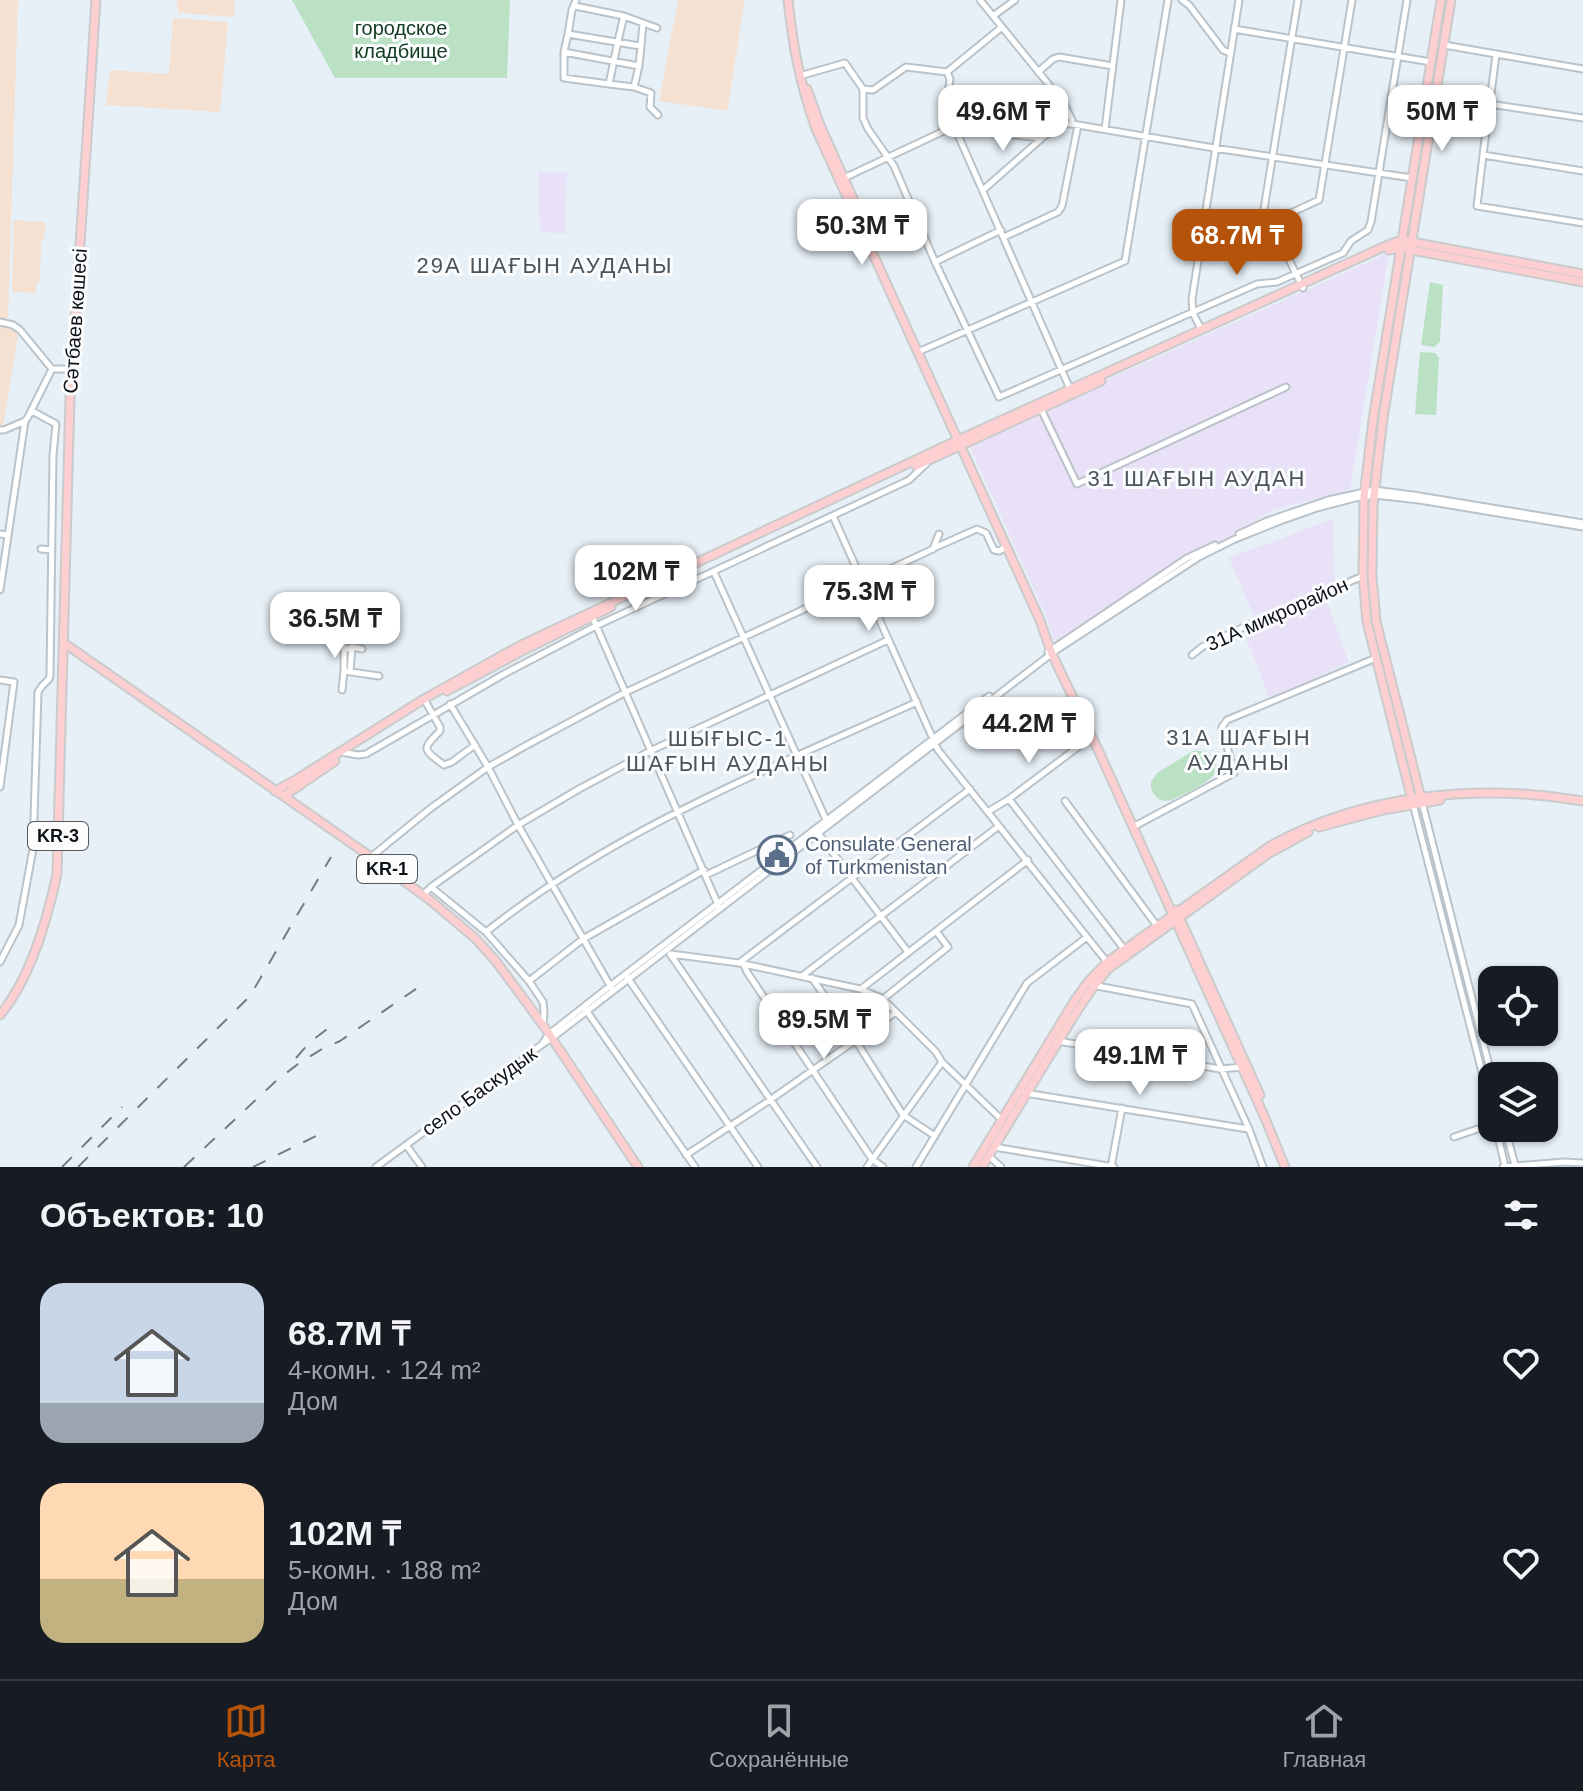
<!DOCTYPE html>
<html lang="ru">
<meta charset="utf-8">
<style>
:root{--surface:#171b24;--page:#242831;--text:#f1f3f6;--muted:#9ea1a6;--line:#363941;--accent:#b45309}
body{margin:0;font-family:Helvetica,sans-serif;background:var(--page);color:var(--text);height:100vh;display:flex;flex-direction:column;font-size:30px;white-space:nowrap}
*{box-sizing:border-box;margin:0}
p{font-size:26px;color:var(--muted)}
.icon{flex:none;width:44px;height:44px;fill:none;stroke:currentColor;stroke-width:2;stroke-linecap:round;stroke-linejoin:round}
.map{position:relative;height:1167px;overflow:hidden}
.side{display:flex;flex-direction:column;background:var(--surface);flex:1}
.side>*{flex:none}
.tools{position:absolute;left:1478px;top:966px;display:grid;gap:16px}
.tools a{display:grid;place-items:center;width:80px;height:80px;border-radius:16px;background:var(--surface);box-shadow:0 2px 6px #0004;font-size:40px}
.price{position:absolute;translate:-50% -68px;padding:0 18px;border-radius:16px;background:#fff;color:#222;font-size:26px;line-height:52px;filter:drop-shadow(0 2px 4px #0008)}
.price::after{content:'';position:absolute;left:50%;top:48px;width:24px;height:18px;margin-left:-12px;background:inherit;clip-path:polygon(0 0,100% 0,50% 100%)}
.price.active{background:var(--accent);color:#fff}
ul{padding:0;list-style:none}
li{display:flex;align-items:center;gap:24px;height:200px;padding:0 40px}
li span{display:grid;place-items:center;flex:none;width:224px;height:160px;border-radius:24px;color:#555}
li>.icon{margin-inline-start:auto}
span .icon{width:96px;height:96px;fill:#fffc;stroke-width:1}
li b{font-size:34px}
h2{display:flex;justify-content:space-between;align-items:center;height:96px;padding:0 40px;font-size:34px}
.tabs{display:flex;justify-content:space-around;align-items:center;height:112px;border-top:2px solid var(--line);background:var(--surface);font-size:22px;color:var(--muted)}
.tabs a{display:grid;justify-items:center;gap:4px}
.tabs .active{color:var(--accent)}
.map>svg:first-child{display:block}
.commercial{fill:#e8e1f7}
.industrial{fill:#f5e1d2}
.green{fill:#bae1c3}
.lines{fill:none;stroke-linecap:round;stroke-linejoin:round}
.minor-casing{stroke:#bac3ca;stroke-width:9}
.major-casing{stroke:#cacbcc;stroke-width:11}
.minor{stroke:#fff;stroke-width:5}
.major{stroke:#fecfd0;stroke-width:7}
.rail{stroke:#767b80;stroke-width:2;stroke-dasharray:14 14;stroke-linecap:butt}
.labels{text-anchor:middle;stroke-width:6;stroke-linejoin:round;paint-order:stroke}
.shield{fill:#fbfcfe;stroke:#56585b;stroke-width:2}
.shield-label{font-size:18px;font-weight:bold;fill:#0f1215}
.park-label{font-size:20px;fill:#113b20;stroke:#fbfcfe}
.street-label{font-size:20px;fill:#0f1215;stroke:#fbfcfe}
.service-label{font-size:20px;fill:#4e5e75;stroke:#fbfcfe;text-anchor:start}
.neighbourhood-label{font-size:22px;letter-spacing:2px;fill:#4c5359;stroke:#fbfcfe}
</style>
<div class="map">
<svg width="1583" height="1167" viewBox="0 0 1583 1167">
<rect width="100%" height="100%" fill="#e7f0f7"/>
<path class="commercial" d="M 538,172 L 567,173 L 565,234 L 540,231 Z
M 1389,253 L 1350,490 L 1272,510 L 1058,650 L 1043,609 L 968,442 Z
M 1333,519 L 1335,583 L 1254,616 L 1229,558 Z
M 1325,597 L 1349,662 L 1270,700 L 1245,635 Z"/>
<path class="industrial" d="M 0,0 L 18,0 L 8,318 L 0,318 Z
M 176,0 L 234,0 L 235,17 L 179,13 Z
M 678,0 L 745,0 L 727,111 L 659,101 Z
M 173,18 L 228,22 L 220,112 L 106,105 L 110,70 L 169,74 Z
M 14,220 L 46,222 L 44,240 L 41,241 L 40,282 L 37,282 L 36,293 L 12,292 Z
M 0,324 L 12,327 L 19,332 L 3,428 L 0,428 Z"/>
<path class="green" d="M 292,0 L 510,0 L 507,78 L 335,78 Z
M 1430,282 L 1443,285 L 1440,341 L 1435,347 L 1421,345 Z
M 1420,352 L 1435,353 L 1439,358 L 1436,415 L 1415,414 Z
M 1193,751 C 1211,749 1225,764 1211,778 C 1202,786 1183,794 1171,800 C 1161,803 1155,798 1151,788 L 1151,782 L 1157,773 Z"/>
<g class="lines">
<g class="minor-casing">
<path id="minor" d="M 980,0 L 1063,102 L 1072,120 L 1072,124
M 1182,0 L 1189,5 L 1223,50 L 1230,53
M 1298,0 L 1264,209 L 1303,288
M 575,6 L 624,16 C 618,39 614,61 609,84 L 564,78 L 564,52 L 639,66 L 634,87 L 651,93 L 650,107 L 658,115
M 624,16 L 643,23
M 993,16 L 1015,0
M 1234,29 L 1431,62
M 568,34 L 572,10 L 576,0
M 1444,45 L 1583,69
M 641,46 L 643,23 L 657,28
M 564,52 L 568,34 L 634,45 L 641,46 L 639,66
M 1496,55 L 1483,155 L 1583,171
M 1038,72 L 1053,59 L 1059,57 L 1113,66
M 803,75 L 845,63 L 863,89 L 873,90 L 906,67 L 947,72 L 1002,27
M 609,84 L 634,87
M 863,89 L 863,118 L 868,129 L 894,166 L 935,262 L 999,397 L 1257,284 L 1277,282 L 1343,253 L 1351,241 L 1368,230 L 1371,222 L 1407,0
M 1436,94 L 1443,97 L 1583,118
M 957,129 L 958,135 L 1070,389
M 1105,129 L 1121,0
M 946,130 L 944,123 L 950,79 L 947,72
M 1483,155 L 1477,206 L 1583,223
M 844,178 L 946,130 L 957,129 L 1042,138 L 1062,124 L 1072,124 L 1214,148 L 1412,178
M 983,190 L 1041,139
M 1004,237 L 1058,212 L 1062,206 L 1078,125
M 1200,245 L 1215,248 L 1319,200 L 1352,0
M 935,262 L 1001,230
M 0,322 L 13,325 L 20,330 L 52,369
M 1201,329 L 1193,313 L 1192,299 L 1239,0
M 918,352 L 1125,261 L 1168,0
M 53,369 L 72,369
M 1041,409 L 1077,484 L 1286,387
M 0,430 L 4,430 L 25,421 L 28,417 L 52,369
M 0,534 L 8,535
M 1239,534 L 1267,521 L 1328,500 L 1374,490 L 1413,495 L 1583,523
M 934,548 L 977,529 L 986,533 L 994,550 L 999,551 L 1006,547
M 41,549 L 52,550
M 714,572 L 827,822
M 0,590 L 25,421
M 353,616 L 352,629 L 341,629 L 341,617 Z
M 592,616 L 719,907
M 344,650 L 352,647 L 362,649
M 1048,652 L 1187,558 L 1215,545
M 1192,655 L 1202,647 L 1242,628 L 1363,576
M 344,671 L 344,638
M 350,672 L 352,647
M 0,680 L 14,682 L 0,787
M 342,690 L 344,671 L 379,676
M 424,699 L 440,727 L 440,731 C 421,750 423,749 444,765 L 452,762 L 475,745
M 450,704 L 488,767 L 518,825 L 612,989
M 341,752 L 358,755 L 366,754 L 504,674 L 596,626 L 909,480 L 926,464
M 1009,799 L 1124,949
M 1065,801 L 1157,926
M 1422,802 L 1492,1077
M 1413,804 L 1492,1111
M 989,811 L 1009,799 L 1082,744
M 1133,827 L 1234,773 L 1222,727 L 1227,720 L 1376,658
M 34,829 L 59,829
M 817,832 L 908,952
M 371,857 L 431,808 L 488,767 L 527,745 L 624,693 L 933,549 L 939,534
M 706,875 L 790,835
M 431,887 L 518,825 L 579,789 L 650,751 L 888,640
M 423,895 L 431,887 L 486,932 L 529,981 L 543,1002 L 544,1013 L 543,1024
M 486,932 C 612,831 771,768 917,702
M 1087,937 L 1107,962
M 670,954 L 817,1167
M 671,954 L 739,963 L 860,989 L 883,999 L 936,1052 L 942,1062 L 1002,1120
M 0,962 L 19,925 L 33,849 L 38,692 L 42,686 L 49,679 L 50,676 L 53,455 L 56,424 L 32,411
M 739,963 L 970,789
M 744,965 L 747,972 L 872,1159 L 883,1167
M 802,976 L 999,826 L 938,750 L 833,516
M 627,977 L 758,1167
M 812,978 L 856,1041 L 903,1115 L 935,1136
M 529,981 L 583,939 L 704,870
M 1092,985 L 1192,1004 L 1249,1129 L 1263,1167
M 861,989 L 1028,860
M 883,999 L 948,947 L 936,931
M 586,1010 L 695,1167
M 1058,1041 L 1220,1069 L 1243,1067
M 543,1043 L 549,1034 L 610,986 L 989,696
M 1025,1093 L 1248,1129
M 1496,1128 L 1505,1166
M 1505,1128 L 1515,1165
M 1454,1137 L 1492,1124
M 406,1145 L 422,1167
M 994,1147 L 1114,1167
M 686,1155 L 770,1100 L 896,1012
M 989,1156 L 1001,1167
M 376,1167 C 420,1135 463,1103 507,1072 C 522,1061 536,1047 552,1038 L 1055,651 L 1199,557 L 1235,539 L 1280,521 L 1317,508 L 1355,498 L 1374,495 L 1419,500 L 1583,527
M 867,1167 L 942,1062
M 916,1167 L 1027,983 L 1087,937 L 999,826
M 1111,1167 L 1122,1108
M 1503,1167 L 1564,1162 L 1583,1163"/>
</g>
<g class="major-casing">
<path id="major" d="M 788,0 C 793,47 800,84 816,129 L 1039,618 L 1052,654 L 1100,754 L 1265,1118 L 1285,1167
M 807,89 L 820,125 L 868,232
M 1389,250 L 1401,248 L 1583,282
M 916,466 L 1101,381
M 64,643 L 371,857 L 430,900 L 475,938 L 495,960 L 543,1025 L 638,1167
M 447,691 L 524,650 L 611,607
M 275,791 L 297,779 L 424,699 L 521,645 L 958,440 L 1390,244 L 1402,240 L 1412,242 L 1583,274
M 284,796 L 335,761
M 1422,802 L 1376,621 L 1372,576 L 1373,505 L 1383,418 L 1451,0
M 1413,804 L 1367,622 L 1363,576 L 1364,497 L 1373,420 L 1441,0
M 1319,827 L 1383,810 L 1440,800
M 1176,910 L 1260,1095
M 0,1015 C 31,978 47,921 57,874 L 70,398 L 96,0
M 973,1167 L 1075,1000 L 1088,982 L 1107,962 L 1270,846 C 1364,794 1478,783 1583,801
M 982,1167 L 1077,1011 L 1094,986 L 1108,969 L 1268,854 L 1308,832"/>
</g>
<use href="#minor" class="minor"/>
<use href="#major" class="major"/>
<path class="rail" d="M 296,1058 L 310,1042 L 334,1024
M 62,1167 L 122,1107
M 78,1167 L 250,996 L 331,857
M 184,1167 L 276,1081 L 298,1064 L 322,1049 L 340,1041 L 426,982
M 253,1167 L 320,1134"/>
</g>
<defs>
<g id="civic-ring" transform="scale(2)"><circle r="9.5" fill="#fbfcfe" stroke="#5c6f8a" stroke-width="1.5"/><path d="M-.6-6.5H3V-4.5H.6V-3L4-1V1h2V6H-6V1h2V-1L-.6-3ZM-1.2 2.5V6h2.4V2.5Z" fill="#5c6f8a"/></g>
</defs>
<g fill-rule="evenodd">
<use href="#civic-ring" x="777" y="855"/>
</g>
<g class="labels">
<g class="shield">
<rect x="28" y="822" width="60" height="28" rx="6"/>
<rect x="357" y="855" width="60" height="28" rx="6"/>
</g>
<g class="shield-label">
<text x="58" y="842">KR-3</text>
<text x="387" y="875">KR-1</text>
</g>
<g class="park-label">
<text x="401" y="35">городское<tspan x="401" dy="23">кладбище</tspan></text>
</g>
<g class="street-label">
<text transform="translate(75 321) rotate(-86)" y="7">Сәтбаев көшесі</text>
<text transform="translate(1277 614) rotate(-24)" y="7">31А микрорайон</text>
<text transform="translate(479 1091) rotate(-36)" y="7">село Баскудык</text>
</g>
<g class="service-label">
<text x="805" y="851">Consulate General<tspan x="805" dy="23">of Turkmenistan</tspan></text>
</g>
<g class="neighbourhood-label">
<text x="545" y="273">29А ШАҒЫН АУДАНЫ</text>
<text x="1197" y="486">31 ШАҒЫН АУДАН</text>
<text x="1239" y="745">31А ШАҒЫН<tspan x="1239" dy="25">АУДАНЫ</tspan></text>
<text x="728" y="746">ШЫҒЫС-1<tspan x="728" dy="25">ШАҒЫН АУДАНЫ</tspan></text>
</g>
</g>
</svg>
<div class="tools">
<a><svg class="icon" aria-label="locate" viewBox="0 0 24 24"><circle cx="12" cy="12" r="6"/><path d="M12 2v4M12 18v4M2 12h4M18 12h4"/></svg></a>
<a><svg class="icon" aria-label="layers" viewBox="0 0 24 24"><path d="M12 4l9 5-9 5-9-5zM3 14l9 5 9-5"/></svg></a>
</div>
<b class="price" style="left:1003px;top:153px">49.6M ₸</b>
<b class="price" style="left:1442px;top:153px">50M ₸</b>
<b class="price" style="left:862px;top:267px">50.3M ₸</b>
<b class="price active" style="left:1237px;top:277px">68.7M ₸</b>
<b class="price" style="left:636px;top:613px">102M ₸</b>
<b class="price" style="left:869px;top:633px">75.3M ₸</b>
<b class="price" style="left:335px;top:660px">36.5M ₸</b>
<b class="price" style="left:1029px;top:765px">44.2M ₸</b>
<b class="price" style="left:824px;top:1061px">89.5M ₸</b>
<b class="price" style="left:1140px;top:1097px">49.1M ₸</b>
</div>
<section class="side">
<h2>Объектов: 10<svg class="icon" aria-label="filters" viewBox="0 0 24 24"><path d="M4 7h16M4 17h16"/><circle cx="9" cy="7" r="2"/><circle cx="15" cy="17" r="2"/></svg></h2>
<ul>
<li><span style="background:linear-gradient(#c9d6e8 75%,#9aa5b1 0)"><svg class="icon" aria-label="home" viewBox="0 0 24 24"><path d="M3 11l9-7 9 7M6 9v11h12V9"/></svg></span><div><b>68.7M ₸</b><p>4-комн. · 124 m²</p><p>Дом</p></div><svg class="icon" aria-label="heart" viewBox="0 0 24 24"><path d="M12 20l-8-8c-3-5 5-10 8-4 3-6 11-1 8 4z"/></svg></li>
<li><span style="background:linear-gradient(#ffd9b3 60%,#c2b280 0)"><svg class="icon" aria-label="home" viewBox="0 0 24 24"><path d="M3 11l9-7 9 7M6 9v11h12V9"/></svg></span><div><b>102M ₸</b><p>5-комн. · 188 m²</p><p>Дом</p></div><svg class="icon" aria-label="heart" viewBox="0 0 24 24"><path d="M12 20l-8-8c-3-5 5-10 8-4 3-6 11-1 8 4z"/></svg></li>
</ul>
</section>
<nav class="tabs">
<a class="active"><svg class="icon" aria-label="map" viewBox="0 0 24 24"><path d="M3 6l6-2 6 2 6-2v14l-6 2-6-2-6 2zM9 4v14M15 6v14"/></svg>Карта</a>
<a><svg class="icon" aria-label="saved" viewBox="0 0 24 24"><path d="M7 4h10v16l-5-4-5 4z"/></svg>Сохранённые</a>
<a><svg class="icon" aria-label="home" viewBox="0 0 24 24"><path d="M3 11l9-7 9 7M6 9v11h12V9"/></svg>Главная</a>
</nav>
